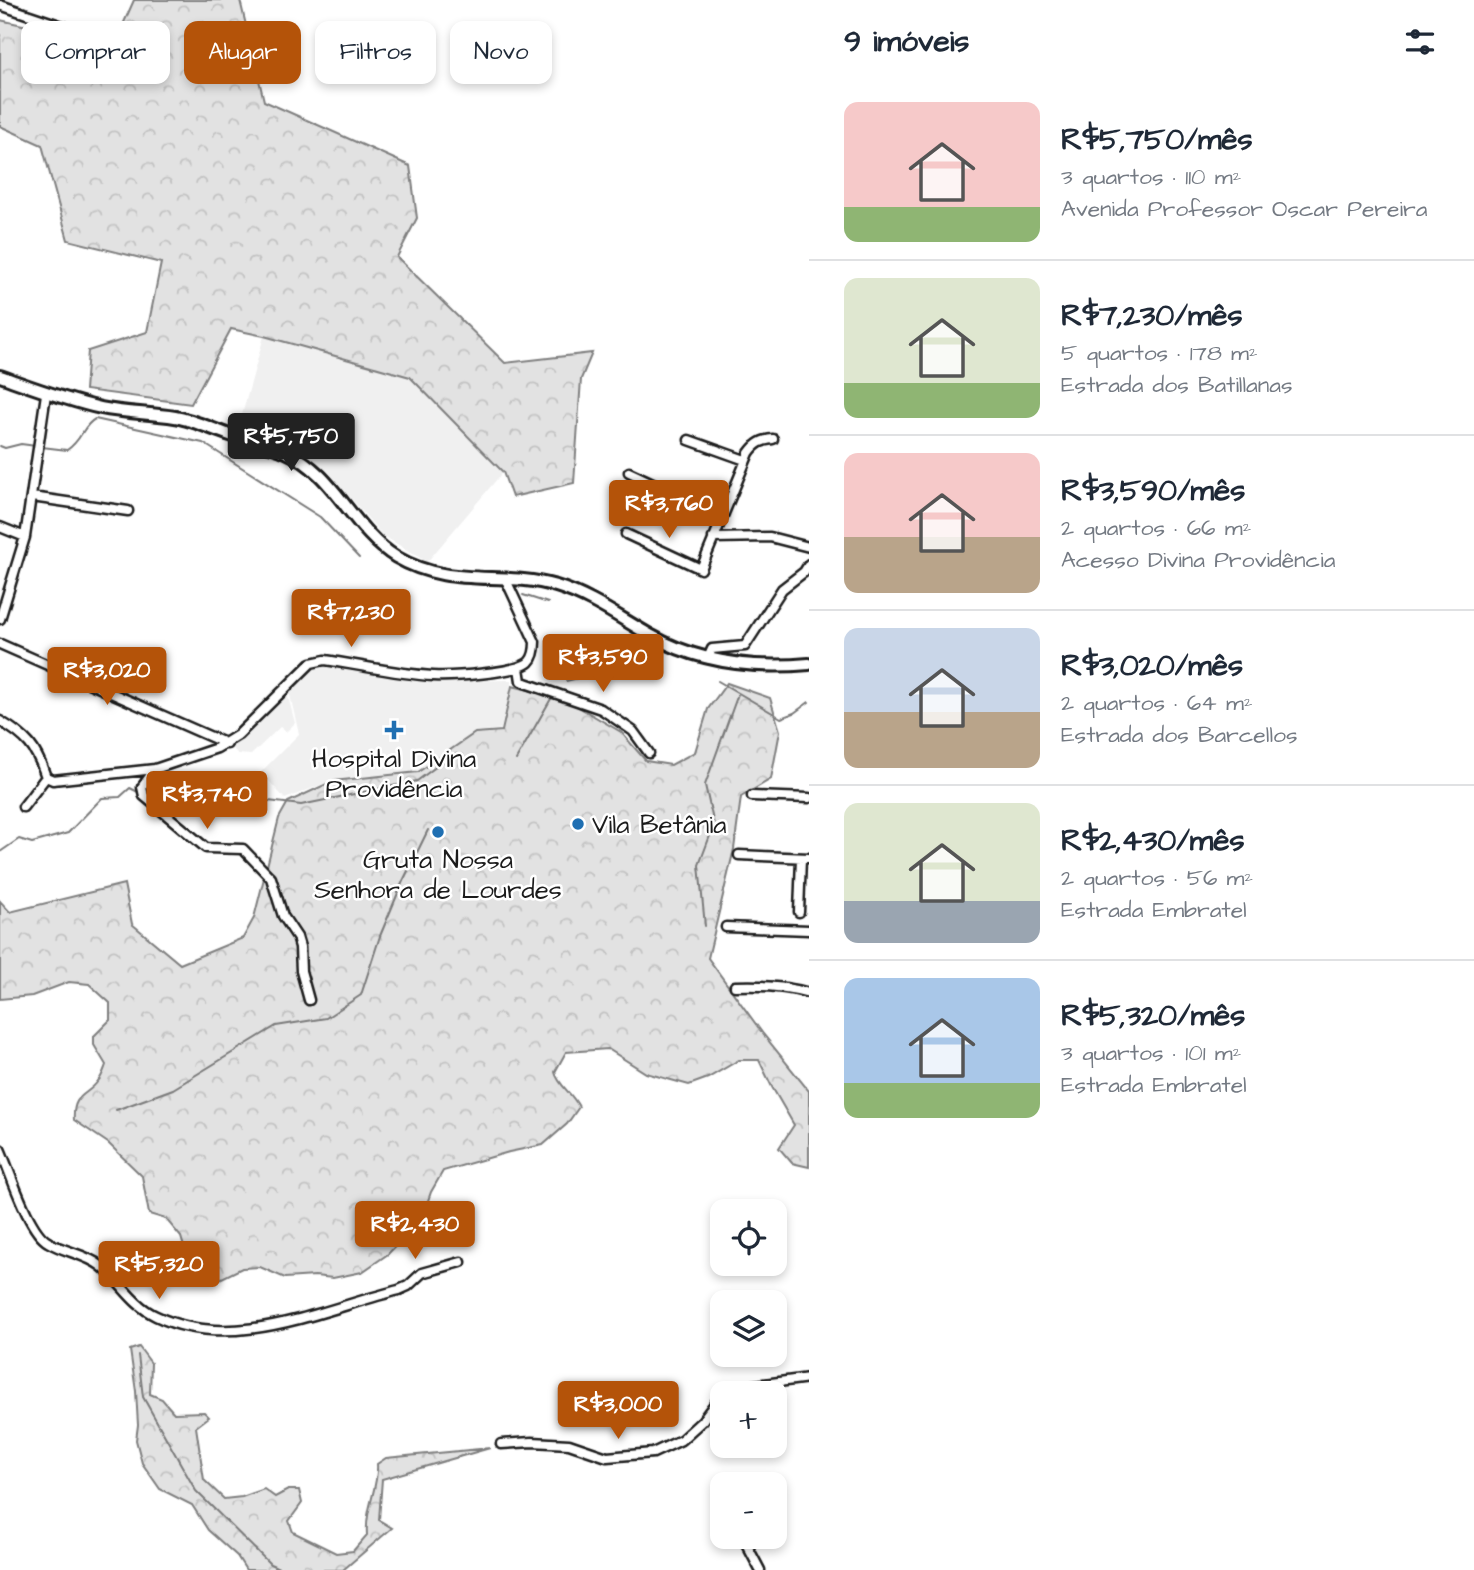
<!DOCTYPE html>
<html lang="pt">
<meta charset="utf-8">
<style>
:root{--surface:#fff;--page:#f2f2f3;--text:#1f2937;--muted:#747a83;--line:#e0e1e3;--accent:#b45309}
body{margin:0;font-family:"Architects Daughter",sans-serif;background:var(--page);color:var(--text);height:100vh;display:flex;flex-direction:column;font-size:26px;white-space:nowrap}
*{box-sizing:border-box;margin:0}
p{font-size:23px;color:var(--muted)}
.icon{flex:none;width:38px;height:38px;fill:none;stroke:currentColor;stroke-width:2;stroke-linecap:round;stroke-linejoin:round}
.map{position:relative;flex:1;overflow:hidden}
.details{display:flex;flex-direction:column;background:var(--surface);width:665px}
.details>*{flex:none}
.banner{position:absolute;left:21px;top:21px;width:665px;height:63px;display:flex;gap:14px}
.tools{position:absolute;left:710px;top:1199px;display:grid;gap:14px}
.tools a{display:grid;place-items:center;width:77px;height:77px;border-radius:14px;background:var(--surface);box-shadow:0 4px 10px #0003;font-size:35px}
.price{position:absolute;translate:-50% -60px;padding:0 16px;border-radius:7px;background:var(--accent);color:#fff;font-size:23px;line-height:46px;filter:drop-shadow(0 2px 4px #0008)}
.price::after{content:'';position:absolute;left:50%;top:42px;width:21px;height:16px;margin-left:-10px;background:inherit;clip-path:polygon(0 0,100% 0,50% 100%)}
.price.active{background:#222;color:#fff}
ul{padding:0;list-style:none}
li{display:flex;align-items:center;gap:21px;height:175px;padding:0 35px}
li+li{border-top:2px solid var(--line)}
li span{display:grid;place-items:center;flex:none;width:196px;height:140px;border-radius:14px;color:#555}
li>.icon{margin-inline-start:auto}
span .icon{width:84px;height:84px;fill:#fffc;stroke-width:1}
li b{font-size:30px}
h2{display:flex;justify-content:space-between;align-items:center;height:84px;padding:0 35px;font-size:30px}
.tag{padding:0 24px;border-radius:14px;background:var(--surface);box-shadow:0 4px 10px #0003;font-size:24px;line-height:63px}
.tag.active{background:var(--accent);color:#fff}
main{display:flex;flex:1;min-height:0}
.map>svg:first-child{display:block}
.built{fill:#f0f0f0}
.forest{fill:url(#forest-crowns);stroke:#7f7f7f;stroke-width:2}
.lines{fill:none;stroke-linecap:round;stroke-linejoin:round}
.stream{stroke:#7a7a7a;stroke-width:2}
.street-casing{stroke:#1c1c1c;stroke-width:13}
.secondary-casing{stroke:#1c1c1c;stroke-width:16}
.street{stroke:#fff;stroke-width:8}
.secondary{stroke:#fff;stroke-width:10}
.poi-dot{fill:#1f6fb2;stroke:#fff;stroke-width:2.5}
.labels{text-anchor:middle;stroke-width:5;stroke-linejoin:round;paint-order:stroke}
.poi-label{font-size:26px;fill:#1c1c1c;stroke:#fff}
</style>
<main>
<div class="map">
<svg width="809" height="1570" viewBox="0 0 809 1570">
<defs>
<pattern id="forest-crowns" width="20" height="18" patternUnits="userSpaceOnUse" patternTransform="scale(1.75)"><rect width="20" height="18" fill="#e2e2e2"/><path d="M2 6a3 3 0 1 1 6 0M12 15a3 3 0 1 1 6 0" fill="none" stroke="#c1c1c1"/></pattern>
</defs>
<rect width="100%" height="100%" fill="#fff"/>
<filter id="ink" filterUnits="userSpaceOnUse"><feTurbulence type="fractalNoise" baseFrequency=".0143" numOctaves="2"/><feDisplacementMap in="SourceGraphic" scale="14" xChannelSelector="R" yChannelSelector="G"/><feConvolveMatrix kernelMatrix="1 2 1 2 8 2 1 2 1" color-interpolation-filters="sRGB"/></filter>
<g filter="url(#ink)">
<path class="built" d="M 264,336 L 410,377 L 503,472 L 427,562 L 382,535 L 328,471 L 295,449 L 238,429 Z
M 324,664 L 433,681 L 512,680 L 501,729 L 476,732 L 416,771 L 333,780 L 285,799 L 261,772 L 299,734 L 289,691 L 312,667 Z
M 287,693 L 295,723 L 286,732 L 280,727 L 251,755 L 238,754 L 232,748 Z"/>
<path class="forest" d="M 134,0 L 240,0 L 264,101 L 410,166 L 417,218 L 397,257 L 505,363 L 592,353 L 581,379 L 574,483 L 512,497 L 503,472 L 410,377 L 264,336 L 231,329 L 191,404 L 85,390 L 88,351 L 147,332 L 161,263 L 68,240 L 42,145 L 0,126 L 0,20 L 114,45 Z
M 727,683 L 770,698 L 780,731 L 771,779 L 741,797 L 734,849 L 708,958 L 763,1034 L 809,1091 L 809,1167 L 792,1163 L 779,1148 L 794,1125 L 772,1087 L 759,1060 L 739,1060 L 708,1078 L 689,1085 L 646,1073 L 608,1049 L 566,1052 L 555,1072 C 558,1085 572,1093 579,1107 L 567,1124 L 543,1145 L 509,1152 L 443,1171 L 431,1192 L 422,1218 L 388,1254 L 362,1272 L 333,1278 L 315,1276 L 285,1278 L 260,1267 L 242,1268 L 220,1279 L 201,1274 L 187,1257 L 181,1237 L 166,1219 L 149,1214 L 142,1176 L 108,1143 L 74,1120 C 72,1093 88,1096 98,1081 C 102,1077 104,1070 106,1065 L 94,1045 L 94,1036 L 110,1020 L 110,1003 L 89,984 L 69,982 L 32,996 L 0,999 L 0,901 L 10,912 L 124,884 L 132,924 L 180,964 L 243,938 L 254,918 L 279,818 L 288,802 L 333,781 L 418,772 L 475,733 L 502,731 L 512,686 L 563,698 L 621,732 L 646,761 L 671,765 L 695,752 L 708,709 Z
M 139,1347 L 151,1363 L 150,1394 L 162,1399 L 174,1413 L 204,1412 L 209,1417 L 196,1427 L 204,1480 L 224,1499 L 242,1497 L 264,1489 L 275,1497 L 288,1490 L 299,1490 L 302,1503 L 289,1521 L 293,1532 L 336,1553 L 353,1551 L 367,1535 C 365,1508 379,1486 377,1464 L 386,1458 L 490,1448 L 382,1479 L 379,1520 L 392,1528 L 343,1570 L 246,1570 L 237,1556 L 208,1530 L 192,1505 L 160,1489 L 142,1463 L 136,1440 L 138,1425 L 136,1391 L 130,1350 Z"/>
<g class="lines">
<path class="stream" d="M 0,446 L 5,448 L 21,444 L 36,446
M 42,447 L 67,450 C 83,439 82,426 95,419 L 203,443 L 320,517 L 359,558
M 523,595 L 548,603
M 621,650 L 637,654
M 566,681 L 591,675 L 605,641
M 718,681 L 781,718 L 794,713 L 809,702
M 516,760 L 552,697
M 150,796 L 211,791 L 252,799 L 301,805 L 417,781 L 453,754 L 463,755
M 0,852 L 19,839 L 32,843 L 68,833 L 102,798 L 120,797 L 130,788 L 138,792
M 705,926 L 699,865 L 714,825 L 705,785 L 738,694
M 116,1110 L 173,1089 L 276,1026 L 326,1018 L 361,995 L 380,936 L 403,881 L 428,830
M 138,1355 L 143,1397 L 196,1491 L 270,1564 L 283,1570"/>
<g class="street-casing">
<path id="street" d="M 0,5 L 86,34
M 689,440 L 745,460
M 629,472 L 723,516
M 32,497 L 128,511
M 0,527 L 25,537
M 626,534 L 701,569 L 749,453 C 756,443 762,440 773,439
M 713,538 L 770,537 L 809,547
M 0,619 L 25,537 L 46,394
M 0,644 L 227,744
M 708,658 L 712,649 L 745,646 L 782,589 L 804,572 L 809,564
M 519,668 L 521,681 L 525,683 L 601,709 L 633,731 L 649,753
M 0,721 C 27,737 36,747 46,777 L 53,780 L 155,769 L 217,748 L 238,735 L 311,663 L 325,660 C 360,665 397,674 433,676 C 450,677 517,673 529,662 C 534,657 535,650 535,642 L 506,580
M 155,769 L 142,787 L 144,796 L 206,848 L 243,849 L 271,878 L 283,916 L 297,937 L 300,947 L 301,971 L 309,1000
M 752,796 L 809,798
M 23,807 L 46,777
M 739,855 L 809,858
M 799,912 L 801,858
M 726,927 L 809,930
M 735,986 C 760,985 785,986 809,993
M 0,1149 C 10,1171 28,1231 48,1242 C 64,1252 86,1254 101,1266 C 121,1282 132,1305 156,1316 C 233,1353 323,1309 399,1290 L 408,1286 L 422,1273 L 461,1262
M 501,1444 L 532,1442 L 569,1444 L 607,1457 L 653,1453 L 681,1440 L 702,1421 L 726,1389 L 809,1378
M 742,1536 L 760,1570"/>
</g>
<g class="secondary-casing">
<path id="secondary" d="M 0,376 C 34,388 66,400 101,408 C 125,413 150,413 175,417 C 193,420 212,429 230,435 C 248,441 268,444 286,452 C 335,473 352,530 396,557 C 450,589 502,570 556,586 C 590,596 620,618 650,635 C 699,663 754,669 809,664"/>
</g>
<use href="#street" class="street"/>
<use href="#secondary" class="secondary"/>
</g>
</g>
<g class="poi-dot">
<path d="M390.5 719.5h7v7h7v7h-7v7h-7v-7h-7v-7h7z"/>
<circle cx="578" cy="824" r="7"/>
<circle cx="438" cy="832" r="7"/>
</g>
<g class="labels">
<g class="poi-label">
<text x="394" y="767">Hospital Divina<tspan x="394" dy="30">Providência</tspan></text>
<text x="592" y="833" text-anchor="start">Vila Betânia</text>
<text x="438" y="868">Gruta Nossa<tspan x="438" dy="30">Senhora de Lourdes</tspan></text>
</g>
</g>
</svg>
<div class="tools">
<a><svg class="icon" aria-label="locate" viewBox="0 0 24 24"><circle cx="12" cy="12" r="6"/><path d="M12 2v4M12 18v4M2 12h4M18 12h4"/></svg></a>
<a><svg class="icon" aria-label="layers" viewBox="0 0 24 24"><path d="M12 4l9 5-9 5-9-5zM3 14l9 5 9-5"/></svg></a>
<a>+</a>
<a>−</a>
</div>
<b class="price active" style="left:291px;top:473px">R$5,750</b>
<b class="price" style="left:669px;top:540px">R$3,760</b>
<b class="price" style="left:351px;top:649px">R$7,230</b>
<b class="price" style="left:603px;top:694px">R$3,590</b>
<b class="price" style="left:107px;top:707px">R$3,020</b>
<b class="price" style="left:207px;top:831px">R$3,740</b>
<b class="price" style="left:415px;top:1261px">R$2,430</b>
<b class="price" style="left:159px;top:1301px">R$5,320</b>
<b class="price" style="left:618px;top:1441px">R$3,000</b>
<div class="banner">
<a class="tag">Comprar</a>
<a class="tag active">Alugar</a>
<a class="tag">Filtros</a>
<a class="tag">Novo</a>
</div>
</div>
<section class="details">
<h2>9 imóveis<svg class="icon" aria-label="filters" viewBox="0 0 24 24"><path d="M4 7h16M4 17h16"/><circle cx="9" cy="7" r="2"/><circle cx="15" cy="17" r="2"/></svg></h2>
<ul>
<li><span style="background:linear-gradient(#f6c9c9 75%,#8fb573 0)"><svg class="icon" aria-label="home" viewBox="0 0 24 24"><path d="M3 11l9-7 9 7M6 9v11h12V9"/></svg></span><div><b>R$5,750/mês</b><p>3 quartos · 110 m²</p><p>Avenida Professor Oscar Pereira</p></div></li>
<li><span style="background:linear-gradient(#dfe7d0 75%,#8fb573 0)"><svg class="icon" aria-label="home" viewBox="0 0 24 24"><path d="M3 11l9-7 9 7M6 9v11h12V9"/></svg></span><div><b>R$7,230/mês</b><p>5 quartos · 178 m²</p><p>Estrada dos Batillanas</p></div></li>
<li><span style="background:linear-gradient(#f6c9c9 60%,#b9a48a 0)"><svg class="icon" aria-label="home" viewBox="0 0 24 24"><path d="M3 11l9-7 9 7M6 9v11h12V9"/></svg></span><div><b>R$3,590/mês</b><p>2 quartos · 66 m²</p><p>Acesso Divina Providência</p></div></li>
<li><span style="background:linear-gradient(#c9d6e8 60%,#b9a48a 0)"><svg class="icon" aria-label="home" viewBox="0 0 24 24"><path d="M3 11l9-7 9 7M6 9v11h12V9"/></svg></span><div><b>R$3,020/mês</b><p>2 quartos · 64 m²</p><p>Estrada dos Barcellos</p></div></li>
<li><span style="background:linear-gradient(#dfe7d0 70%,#9aa5b1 0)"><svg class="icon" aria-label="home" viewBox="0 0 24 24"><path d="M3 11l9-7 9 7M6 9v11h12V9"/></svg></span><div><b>R$2,430/mês</b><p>2 quartos · 56 m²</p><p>Estrada Embratel</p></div></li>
<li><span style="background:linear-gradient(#a9c7e8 75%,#8fb573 0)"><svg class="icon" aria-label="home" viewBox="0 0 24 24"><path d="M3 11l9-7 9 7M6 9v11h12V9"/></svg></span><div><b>R$5,320/mês</b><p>3 quartos · 101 m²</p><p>Estrada Embratel</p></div></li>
</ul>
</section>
</main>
